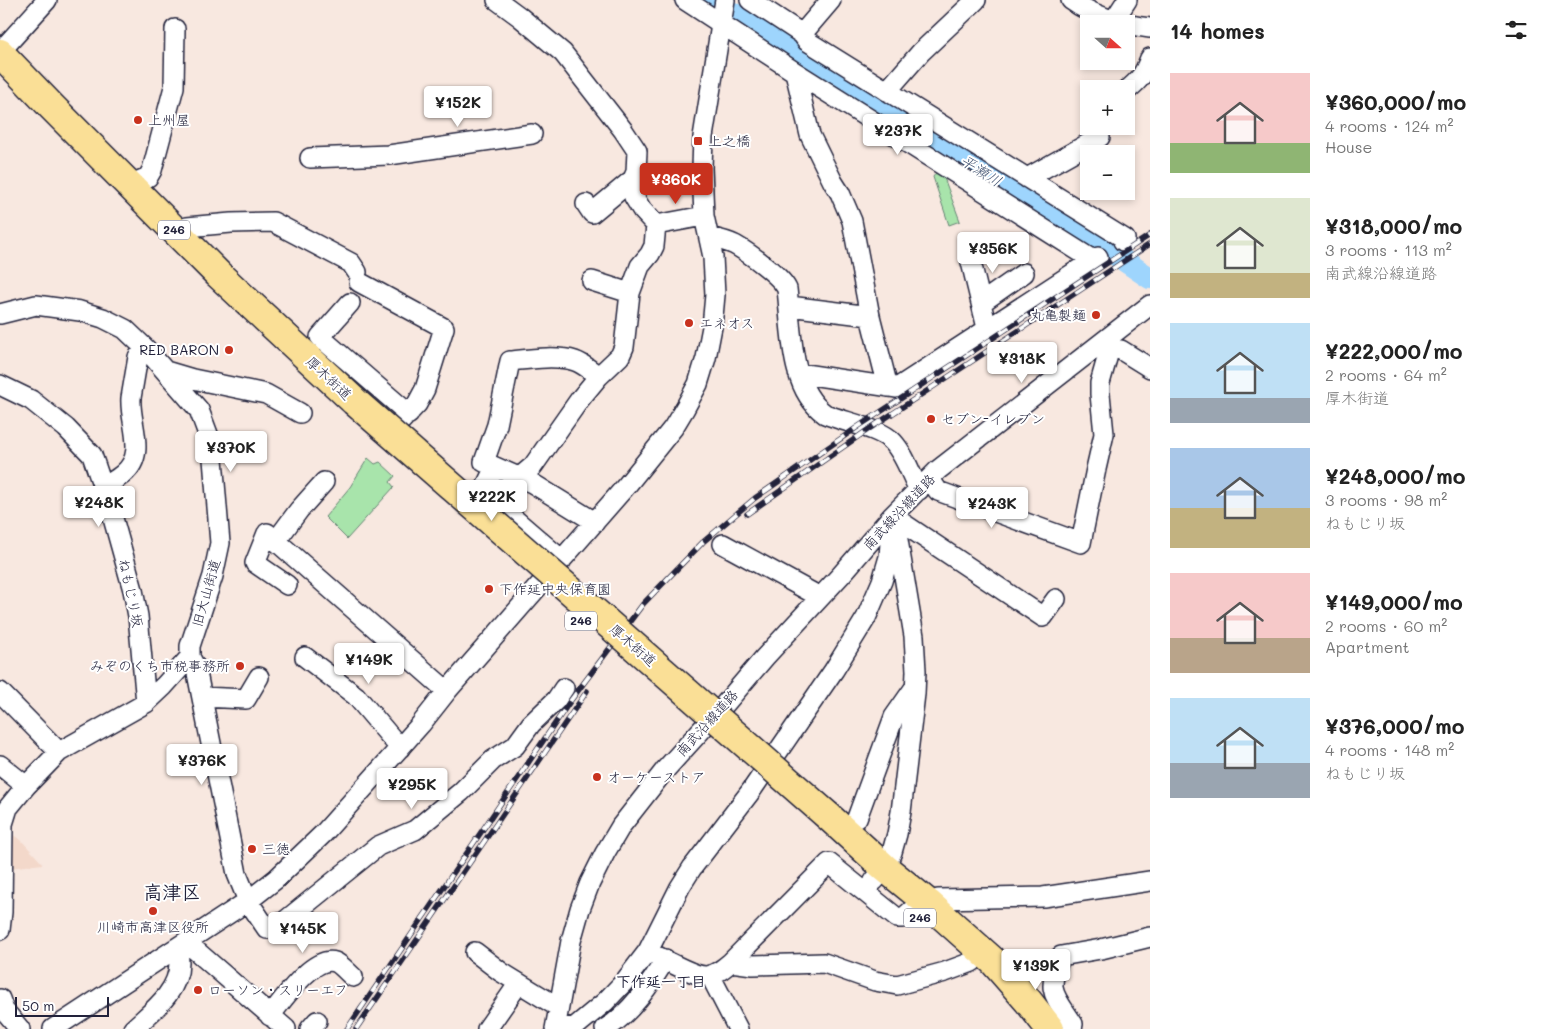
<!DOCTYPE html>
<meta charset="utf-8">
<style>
:root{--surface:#fff;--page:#f6f6f6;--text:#222;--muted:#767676;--accent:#c8321e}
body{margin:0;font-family:Mali,"Klee One",sans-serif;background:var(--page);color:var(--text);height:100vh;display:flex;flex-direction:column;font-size:19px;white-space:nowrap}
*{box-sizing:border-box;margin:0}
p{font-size:16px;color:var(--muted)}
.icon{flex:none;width:28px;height:28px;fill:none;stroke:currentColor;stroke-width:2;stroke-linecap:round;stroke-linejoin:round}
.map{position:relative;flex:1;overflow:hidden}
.panel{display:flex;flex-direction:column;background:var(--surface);width:400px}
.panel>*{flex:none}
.needle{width:32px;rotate:111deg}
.buttons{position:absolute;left:1080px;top:15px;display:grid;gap:10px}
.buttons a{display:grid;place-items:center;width:55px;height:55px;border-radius:0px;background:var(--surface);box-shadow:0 2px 8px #0003;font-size:25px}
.scale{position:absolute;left:15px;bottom:12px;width:94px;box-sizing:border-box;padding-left:5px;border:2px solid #22223b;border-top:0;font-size:14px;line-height:18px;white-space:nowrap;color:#22223b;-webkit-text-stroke:4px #fff;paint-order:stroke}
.price{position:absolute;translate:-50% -42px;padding:0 11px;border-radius:5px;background:#fff;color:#222;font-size:16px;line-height:32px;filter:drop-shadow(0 1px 2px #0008)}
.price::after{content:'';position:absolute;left:50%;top:30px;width:15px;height:11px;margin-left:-8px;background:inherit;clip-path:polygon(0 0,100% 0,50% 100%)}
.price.active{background:var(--accent);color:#fff}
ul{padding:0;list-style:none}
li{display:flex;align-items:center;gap:15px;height:125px;padding:0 20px}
li span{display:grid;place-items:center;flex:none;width:140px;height:100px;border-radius:0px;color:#555}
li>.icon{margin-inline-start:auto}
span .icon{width:60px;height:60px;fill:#fffc;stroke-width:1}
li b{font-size:21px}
h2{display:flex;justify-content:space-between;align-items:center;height:60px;padding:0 20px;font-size:21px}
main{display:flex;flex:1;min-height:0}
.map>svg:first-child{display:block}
.built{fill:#f3d8ca}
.green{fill:#a8e4ab;stroke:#658373}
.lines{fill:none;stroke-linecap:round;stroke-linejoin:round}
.river{stroke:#9ed5fd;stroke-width:22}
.minor-casing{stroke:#22223b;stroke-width:22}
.highway-casing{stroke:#22223b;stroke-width:31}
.minor{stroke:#fff;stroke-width:19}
.highway{stroke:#fadf96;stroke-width:28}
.rail-casing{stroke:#22223b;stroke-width:5.5}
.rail{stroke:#fff;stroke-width:4;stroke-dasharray:11;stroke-linecap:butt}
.highway-bridge-casing{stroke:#22223b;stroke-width:31;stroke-linecap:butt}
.highway-bridge{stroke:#fadf96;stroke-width:28}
.poi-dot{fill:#c8321e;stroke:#fff;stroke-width:2}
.labels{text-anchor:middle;stroke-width:4;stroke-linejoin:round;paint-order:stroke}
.shield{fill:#fff;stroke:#646476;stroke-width:1}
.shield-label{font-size:12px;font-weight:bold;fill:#22223b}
.poi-label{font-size:14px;fill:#22223b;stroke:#fff;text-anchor:start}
.street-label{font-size:14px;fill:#22223b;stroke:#fff}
.water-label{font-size:15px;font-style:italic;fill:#475875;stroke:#fff}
.neighbourhood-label{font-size:15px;font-weight:bold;fill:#22223b;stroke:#fff}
.district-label{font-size:19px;font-weight:bold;fill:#22223b;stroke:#fff}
</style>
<main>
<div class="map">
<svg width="1150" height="1029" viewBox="0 0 1150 1029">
<rect width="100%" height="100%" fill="#f8e8e0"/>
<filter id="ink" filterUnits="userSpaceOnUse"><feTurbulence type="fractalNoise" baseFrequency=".02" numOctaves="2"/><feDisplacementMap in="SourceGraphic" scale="10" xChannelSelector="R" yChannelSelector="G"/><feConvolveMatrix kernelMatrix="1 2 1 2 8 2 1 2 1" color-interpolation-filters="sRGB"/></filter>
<g filter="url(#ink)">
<path class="built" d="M 10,833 L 21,840 L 43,864 L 9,868 Z"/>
<path class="green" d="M 940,167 L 960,221 L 949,225 L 933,177 Z
M 368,458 L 375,464 L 380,462 L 395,476 L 390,482 L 394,487 L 347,539 L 325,517 L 350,487 Z"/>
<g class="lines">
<path class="river" d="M 712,0 L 1089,237 L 1150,278"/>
<g class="minor-casing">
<path id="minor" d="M 497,0 L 520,17 L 563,53 L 623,130 L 637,151 L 636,172 L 633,179 L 634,197 L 642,210 L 656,225 L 654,246 L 650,254 L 640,266 L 630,293 L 624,347 L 620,356 L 599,376 L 580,399 L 533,466 L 520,477
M 685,0 L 795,72 L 1093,260
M 750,0 L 802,34 L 807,41 L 1125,239 L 1123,241
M 1071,0 C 1093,16 1123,25 1150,28
M 1114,20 L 1127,0
M 802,34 L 831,0
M 0,52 L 47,0
M 795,72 L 810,135 L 833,182 L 840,193 L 852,221 L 870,316 L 888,387
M 887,91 L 921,52 L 976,0
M 1126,91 C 1140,80 1144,74 1150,58
M 310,158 L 389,155 L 532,134
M 1027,178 L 1100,137 L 1092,126
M 129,185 L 148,177 L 152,170 L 174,87 L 175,29
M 586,204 L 592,213 L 633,179
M 656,225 L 704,216
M 178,234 L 187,227 L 231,223 L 273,222 L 351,263 L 357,272
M 709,237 C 718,239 727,241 735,245 C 749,253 781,276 787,289 C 792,330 789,388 825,414 C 844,422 880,428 893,442 C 905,455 911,475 919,490
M 971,262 L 987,328
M 592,281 L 630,293
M 359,282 L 444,328 L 425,389 L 417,404 L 401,421
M 350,303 L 320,337 L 409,414
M 981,303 L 1024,273
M 789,306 L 870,316
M 0,314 L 36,305 L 80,311 L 103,318 L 125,329 L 146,349 L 199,410 L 208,434 L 213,459 L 220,543 L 213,576 L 190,646 L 190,657 L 164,686 L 146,703 L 59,752 L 26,786 L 8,808 L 3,824 L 2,912 L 0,930
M 1106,341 L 1110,348 L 1121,350 L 1150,368
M 166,371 L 193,379 L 266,394 L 300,413
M 798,373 L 897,388 L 1098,257
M 0,385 L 31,400 L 66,428 L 92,455 L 111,511 L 133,590 L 138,616 L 146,703
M 495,467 L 483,492 L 562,560
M 930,479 L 938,491 L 1081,543 L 1096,469 L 1104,434 L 1100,394 L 1100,383 L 1110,348
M 103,488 C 110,483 117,479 123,474 C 148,454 129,423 131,398 L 138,357 L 146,349
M 892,516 L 1043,617 L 1056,599
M 595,522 L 532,483 L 484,462 L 497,425 L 510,361 C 529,359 557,355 575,361 C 584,364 591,371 599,376
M 276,541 L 299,510 L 324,482
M 723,544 L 820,597
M 287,585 L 255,563 L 267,533 L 447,691
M 190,657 L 196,668 L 237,874 L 248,901 L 267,929 L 285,921 L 378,846 L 415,830 L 461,792 L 493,760 L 515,746 L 531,724 L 556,700 L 564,688
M 305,657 L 356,696 L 400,748
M 0,692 L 59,752
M 202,697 L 246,699 L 259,677
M 0,765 L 26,786
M 857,818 L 894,717 L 915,687
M 874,881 L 885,868 L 892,852 L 897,834 L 901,812 L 915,694 L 916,671 L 914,636 L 897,534
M 928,903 L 938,899 L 1043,897 L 1150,881
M 186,942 L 286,1029
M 648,951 C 659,957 696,977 707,976 C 717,974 724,968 731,962 L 829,863 L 897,918 L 903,918 L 911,911
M 475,952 L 501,972 L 558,1007
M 731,962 L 753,965 L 824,963 L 875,981 L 897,985 L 945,972 L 972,962
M 710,975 L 738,1029
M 0,999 L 4,1010 L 20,1029
M 270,1016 C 282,1001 313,955 335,962 C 341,964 348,973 353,977
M 53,1029 L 248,901 L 276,879 L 323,834 L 421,724 L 447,691 L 627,485 L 673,428 L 685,408 L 698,384 L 706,358 L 712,327 L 715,295 L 713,257 L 704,216 L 702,168 L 703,137 L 725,0
M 133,1029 C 152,1011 179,992 179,963 C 179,958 178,952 178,947
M 310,1029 L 317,1021
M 487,1029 L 519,983
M 555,1029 L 571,941 L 580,909 L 590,883 L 605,853 L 621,826 L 665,770 L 725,704 L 765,657 L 841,575 L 892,516 L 938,470 L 1150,305
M 559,1029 L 576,1026 L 605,1002 L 625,981 L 648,951 L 680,887 L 692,868 L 751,791 L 834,670 L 866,618 L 882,581 L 889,557 L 892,516
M 605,1029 C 629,1015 652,983 665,959
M 1072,1029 L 1073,1024 C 1053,993 1046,992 1061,956 L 1101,949 L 1150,937"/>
</g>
<g class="highway-casing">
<path id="highway" d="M 0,53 L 52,107 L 218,274 L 354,401
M 828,816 L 885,868 L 928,903 L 993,961 L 1028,1001 L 1050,1029"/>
</g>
<use href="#minor" class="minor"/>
<use href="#highway" class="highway"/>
<g class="rail-casing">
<path id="rail" d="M 747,514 L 869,429 L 1150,244
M 347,1029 L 571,700 L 643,604 L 703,542 L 755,498 L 859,426 L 1150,235
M 356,1029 L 587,691"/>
</g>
<use href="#rail" class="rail"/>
<g class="highway-bridge-casing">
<path id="highway-bridge" d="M 354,401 L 828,816"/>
</g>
<use href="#highway-bridge" class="highway-bridge"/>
</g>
</g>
<g class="poi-dot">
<circle cx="138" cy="120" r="5"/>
<rect x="693" y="136" width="10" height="10" rx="2.5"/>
<circle cx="1096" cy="315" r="5"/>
<circle cx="689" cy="323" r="5"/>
<circle cx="229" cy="350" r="5"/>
<circle cx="931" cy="419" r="5"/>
<circle cx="489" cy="589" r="5"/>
<circle cx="240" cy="666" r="5"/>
<circle cx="597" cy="777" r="5"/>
<circle cx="252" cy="849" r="5"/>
<circle cx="153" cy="911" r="5"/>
<circle cx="198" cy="990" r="5"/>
</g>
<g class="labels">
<g class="shield">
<rect x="158" y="220.5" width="32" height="19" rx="4"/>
<rect x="565" y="611.5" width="32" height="19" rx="4"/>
<rect x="904" y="908.5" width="32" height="19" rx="4"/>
</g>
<g class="shield-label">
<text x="174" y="234">246</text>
<text x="581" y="625">246</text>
<text x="920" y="922">246</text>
</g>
<g class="poi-label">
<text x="148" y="125">上州屋</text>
<text x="708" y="146">上之橋</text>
<text x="1086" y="320" text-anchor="end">丸亀製麺</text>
<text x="699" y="328">エネオス</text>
<text x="219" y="355" text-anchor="end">RED BARON</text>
<text x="941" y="424">セブン-イレブン</text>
<text x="499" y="594">下作延中央保育園</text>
<text x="230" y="671" text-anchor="end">みぞのくち市税事務所</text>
<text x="607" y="782">オーケーストア</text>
<text x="262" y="854">三徳</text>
<text x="153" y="932" text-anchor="middle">川崎市高津区役所</text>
<text x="208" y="995">ローソン・スリーエフ</text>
</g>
<g class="street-label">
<text transform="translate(329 378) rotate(43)" y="5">厚木街道</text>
<text transform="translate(899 512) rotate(-47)" y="5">南武線沿線道路</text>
<text transform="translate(131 593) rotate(78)" y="5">ねもじり坂</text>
<text transform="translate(206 593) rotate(-74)" y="5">旧大山街道</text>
<text transform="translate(633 645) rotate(41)" y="5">厚木街道</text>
<text transform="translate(707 723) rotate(-48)" y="5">南武沿線道路</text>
</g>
<g class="water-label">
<text transform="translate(981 171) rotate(32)" y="5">平瀬川</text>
</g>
<g class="neighbourhood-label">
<text x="661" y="987">下作延一丁目</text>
</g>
<g class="district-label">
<text x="172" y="899">高津区</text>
</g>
</g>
</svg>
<div class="buttons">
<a><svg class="needle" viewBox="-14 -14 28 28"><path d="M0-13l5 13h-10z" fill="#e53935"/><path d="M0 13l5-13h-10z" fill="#767676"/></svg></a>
<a>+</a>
<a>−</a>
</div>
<div class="scale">50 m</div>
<b class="price" style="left:458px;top:128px">¥152K</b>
<b class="price" style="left:898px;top:156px">¥237K</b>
<b class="price active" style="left:676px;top:205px">¥360K</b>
<b class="price" style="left:993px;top:274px">¥356K</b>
<b class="price" style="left:1022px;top:384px">¥318K</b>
<b class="price" style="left:231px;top:473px">¥370K</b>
<b class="price" style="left:492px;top:522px">¥222K</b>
<b class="price" style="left:99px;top:528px">¥248K</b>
<b class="price" style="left:992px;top:529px">¥243K</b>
<b class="price" style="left:369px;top:685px">¥149K</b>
<b class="price" style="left:202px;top:786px">¥376K</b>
<b class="price" style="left:412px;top:810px">¥295K</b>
<b class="price" style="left:303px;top:954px">¥145K</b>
<b class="price" style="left:1036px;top:991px">¥139K</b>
</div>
<section class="panel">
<h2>14 homes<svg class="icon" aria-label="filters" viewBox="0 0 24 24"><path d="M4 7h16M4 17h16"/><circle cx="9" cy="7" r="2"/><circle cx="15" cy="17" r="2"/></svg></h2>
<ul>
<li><span style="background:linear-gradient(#f6c9c9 70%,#8fb573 0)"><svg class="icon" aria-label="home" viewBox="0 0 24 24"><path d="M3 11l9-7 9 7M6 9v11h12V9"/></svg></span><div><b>¥360,000/mo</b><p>4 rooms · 124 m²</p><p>House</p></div></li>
<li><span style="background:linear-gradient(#dfe7d0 75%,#c2b280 0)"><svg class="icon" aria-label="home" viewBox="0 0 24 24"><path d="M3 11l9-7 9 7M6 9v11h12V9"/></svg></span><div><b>¥318,000/mo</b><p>3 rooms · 113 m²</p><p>南武線沿線道路</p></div></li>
<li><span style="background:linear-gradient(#bfe0f5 75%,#9aa5b1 0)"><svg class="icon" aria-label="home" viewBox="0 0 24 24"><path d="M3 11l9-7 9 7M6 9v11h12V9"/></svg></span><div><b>¥222,000/mo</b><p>2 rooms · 64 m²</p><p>厚木街道</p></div></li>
<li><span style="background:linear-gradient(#a9c7e8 60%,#c2b280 0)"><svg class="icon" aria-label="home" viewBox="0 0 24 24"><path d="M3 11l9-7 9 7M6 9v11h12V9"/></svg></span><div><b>¥248,000/mo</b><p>3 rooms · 98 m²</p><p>ねもじり坂</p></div></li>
<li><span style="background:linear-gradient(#f6c9c9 65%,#b9a48a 0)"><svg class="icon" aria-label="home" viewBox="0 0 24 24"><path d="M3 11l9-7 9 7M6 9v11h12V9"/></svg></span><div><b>¥149,000/mo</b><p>2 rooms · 60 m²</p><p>Apartment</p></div></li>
<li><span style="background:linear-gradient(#bfe0f5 65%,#9aa5b1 0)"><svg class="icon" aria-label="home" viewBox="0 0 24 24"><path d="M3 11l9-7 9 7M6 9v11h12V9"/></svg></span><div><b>¥376,000/mo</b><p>4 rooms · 148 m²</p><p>ねもじり坂</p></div></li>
</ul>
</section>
</main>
